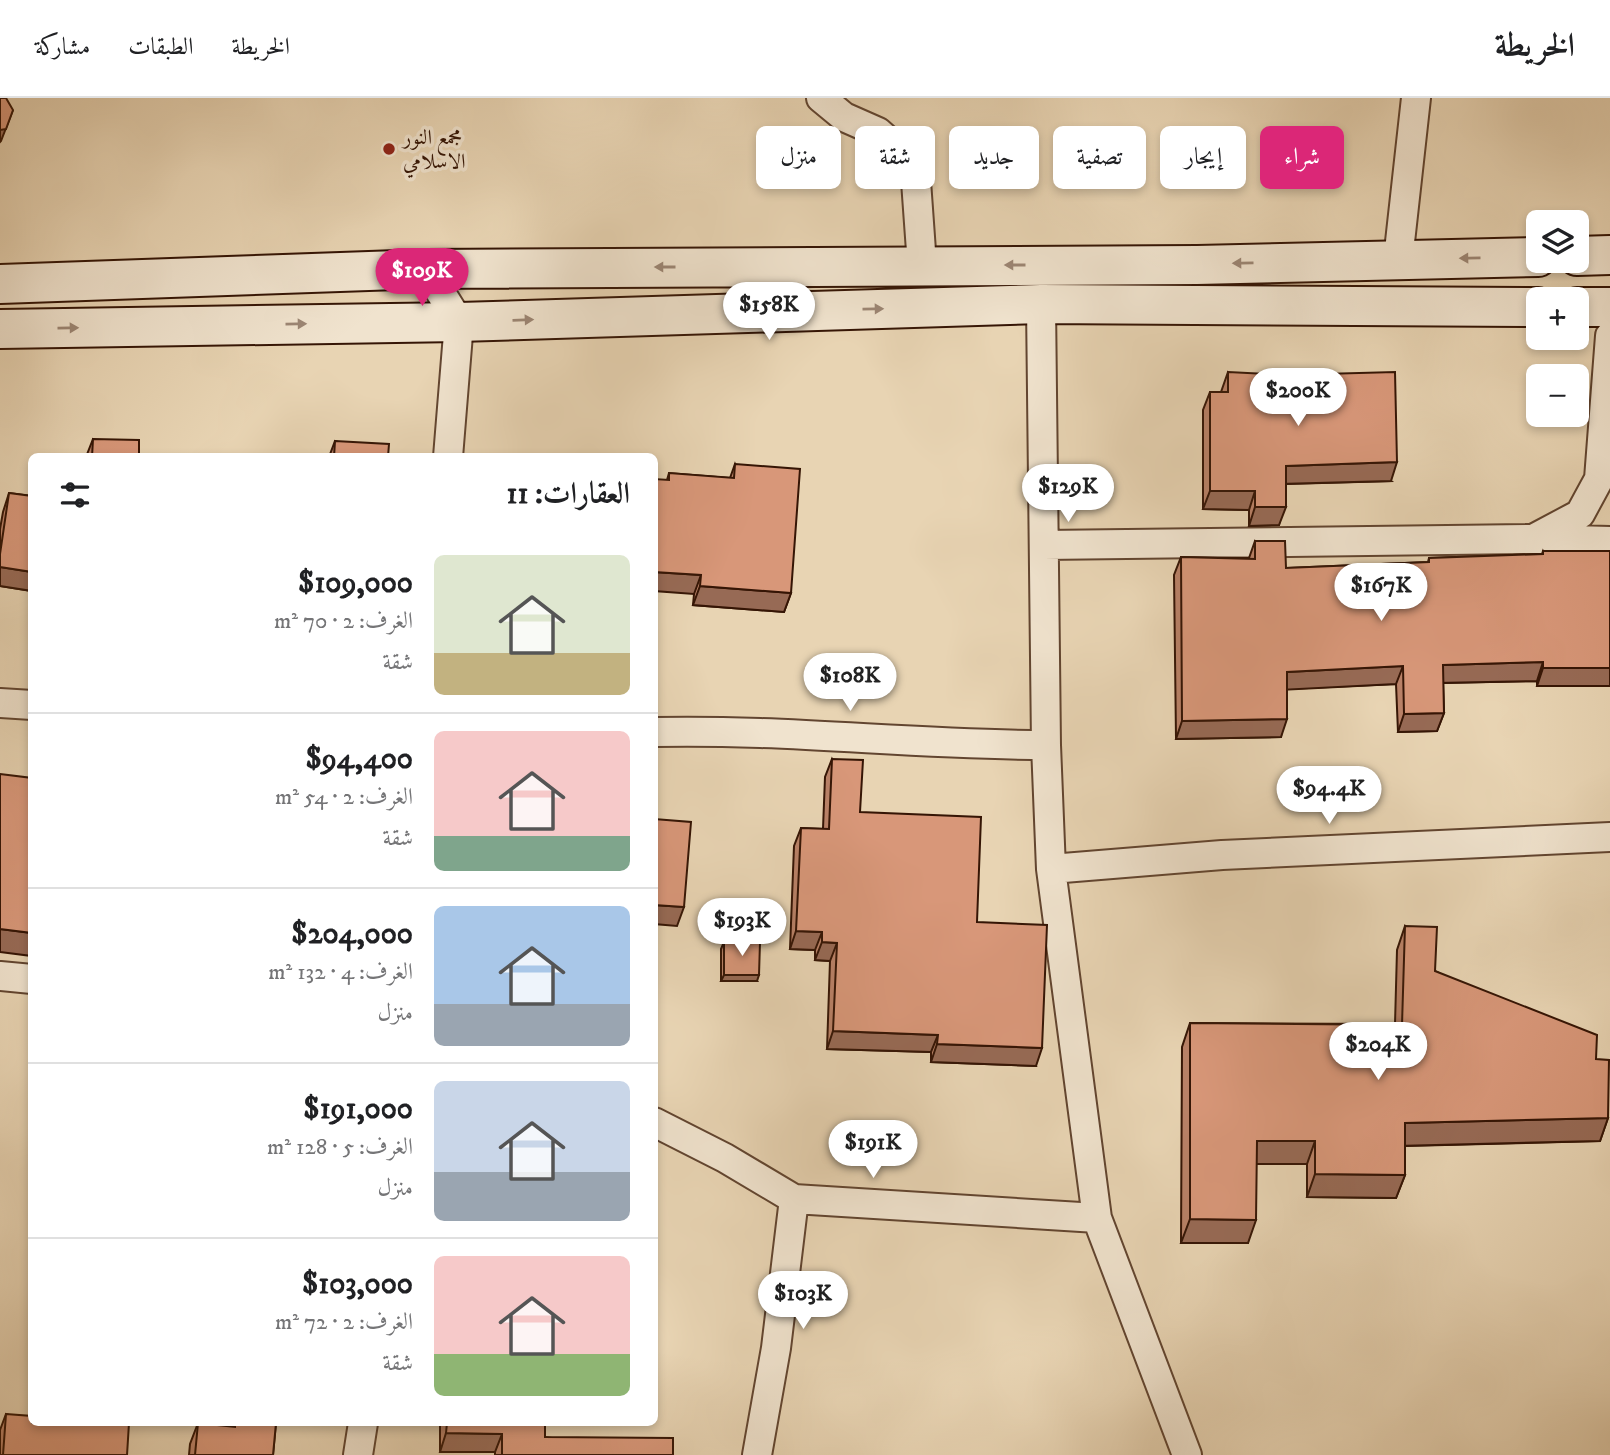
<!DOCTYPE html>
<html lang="ar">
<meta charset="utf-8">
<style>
:root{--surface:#fff;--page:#f6f6f6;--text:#202124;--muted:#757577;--line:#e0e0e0;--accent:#db2777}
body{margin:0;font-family:"IM FELL DW Pica",Amiri,serif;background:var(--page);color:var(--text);direction:rtl;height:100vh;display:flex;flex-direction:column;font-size:26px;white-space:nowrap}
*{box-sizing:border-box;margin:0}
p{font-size:23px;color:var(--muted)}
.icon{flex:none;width:38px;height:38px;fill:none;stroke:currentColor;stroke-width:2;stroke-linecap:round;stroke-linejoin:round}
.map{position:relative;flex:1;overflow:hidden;direction:ltr}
.side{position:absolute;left:28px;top:355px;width:630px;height:973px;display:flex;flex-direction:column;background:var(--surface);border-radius:10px;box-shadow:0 4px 10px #0003;direction:rtl}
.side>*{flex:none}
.banner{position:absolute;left:679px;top:28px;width:665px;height:63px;direction:rtl;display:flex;gap:14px}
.tools{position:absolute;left:1526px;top:112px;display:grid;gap:14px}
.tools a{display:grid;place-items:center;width:63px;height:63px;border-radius:10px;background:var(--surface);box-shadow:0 4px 10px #0003;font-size:35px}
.price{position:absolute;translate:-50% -60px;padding:0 16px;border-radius:24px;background:#fff;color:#222;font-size:23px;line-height:46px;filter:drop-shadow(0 2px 4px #0008)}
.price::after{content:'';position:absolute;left:50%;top:42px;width:21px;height:16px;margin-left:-10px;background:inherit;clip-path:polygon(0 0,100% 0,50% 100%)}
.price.current{background:var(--accent);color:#fff}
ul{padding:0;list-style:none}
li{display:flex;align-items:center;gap:21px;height:175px;padding:0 28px}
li+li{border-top:2px solid var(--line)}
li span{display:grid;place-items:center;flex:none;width:196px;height:140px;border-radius:10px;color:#555}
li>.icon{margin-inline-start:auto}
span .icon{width:84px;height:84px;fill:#fffc;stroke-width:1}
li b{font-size:30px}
h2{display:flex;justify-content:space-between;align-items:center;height:84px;padding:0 28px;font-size:30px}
.tag{padding:0 24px;border-radius:10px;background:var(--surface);box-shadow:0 4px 10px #0003;font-size:24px;line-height:63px}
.tag.current{background:var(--accent);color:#fff}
header{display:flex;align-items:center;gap:42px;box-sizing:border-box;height:98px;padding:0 35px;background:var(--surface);border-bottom:2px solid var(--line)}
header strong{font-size:33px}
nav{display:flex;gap:38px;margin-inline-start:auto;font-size:24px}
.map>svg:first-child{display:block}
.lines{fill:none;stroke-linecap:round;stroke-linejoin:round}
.street-casing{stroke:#624530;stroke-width:32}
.secondary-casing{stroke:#351505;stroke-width:42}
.street{stroke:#f0e3ce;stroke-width:28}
.secondary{stroke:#f0e3ce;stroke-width:38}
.wall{fill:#ba8268;stroke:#351505;stroke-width:2}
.shaded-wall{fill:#976a55;stroke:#351505;stroke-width:2}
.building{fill:#d89779;stroke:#351505;stroke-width:2}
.oneway{fill:#9c8674}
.poi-dot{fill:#8f2418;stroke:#f0e3ce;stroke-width:2.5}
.labels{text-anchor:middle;stroke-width:7;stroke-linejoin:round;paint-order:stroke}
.poi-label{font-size:21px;fill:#351505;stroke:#f0e3ce;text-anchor:start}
</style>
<header>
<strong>الخريطة</strong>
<nav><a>الخريطة</a><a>الطبقات</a><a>مشاركة</a></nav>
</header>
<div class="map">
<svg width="1610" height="1357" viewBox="0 0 1610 1357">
<rect width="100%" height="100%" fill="#e8d4b3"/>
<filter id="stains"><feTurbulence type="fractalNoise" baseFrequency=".00286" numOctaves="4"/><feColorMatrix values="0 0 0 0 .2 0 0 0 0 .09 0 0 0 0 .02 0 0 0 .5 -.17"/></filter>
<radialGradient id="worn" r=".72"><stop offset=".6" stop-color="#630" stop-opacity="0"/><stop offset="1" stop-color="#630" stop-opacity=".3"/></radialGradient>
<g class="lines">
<g class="street-casing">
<path id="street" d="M 821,0 L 844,19 L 878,34 L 904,57 L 916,83 L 922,167
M 1398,162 L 1416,0
M 426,171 L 459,224 L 448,359
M 1041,206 L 1046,647 L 1051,771 L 1097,1120 L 1187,1357
M 1536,441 L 1610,443
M 1044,447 L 1533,441 L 1580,416 L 1599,381 L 1610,238
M 0,605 L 32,607
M 654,634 C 785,631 915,647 1046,647
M 1051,771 L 1222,757 L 1610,739
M 0,878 L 32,881
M 654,1024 L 725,1060 L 794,1101 L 1097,1120
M 358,1357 L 363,1325
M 757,1357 L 776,1250 L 794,1101"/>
</g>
<g class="secondary-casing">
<path id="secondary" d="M 1577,158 L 1610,157
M 0,186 L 426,171 L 1197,167 L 1538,159
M 1577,209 L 1610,209
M 0,231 L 459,224 L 1041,206 L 1538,209"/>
</g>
<use href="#street" class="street"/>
<use href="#secondary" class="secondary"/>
</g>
<path class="wall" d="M 1228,274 L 1391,383 L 1286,386 L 1279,427 L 1249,428 L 1249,412 L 1203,411 L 1203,312 L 1210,294 L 1221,294 Z
M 93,341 L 139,359 L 86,359 Z
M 335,343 L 388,359 L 329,359 Z
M 735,366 L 791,495 L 784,514 L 693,507 L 694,496 L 667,382 L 669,375 L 730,380 Z
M 9,395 L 31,398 L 32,397 L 32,493 L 0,488 L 0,431 L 3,414 Z
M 1255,443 L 1286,470 L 1428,464 L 1429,460 L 1542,456 L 1543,453 L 1610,588 L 1537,588 L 1537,583 L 1443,585 L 1444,615 L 1437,633 L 1398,634 L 1396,586 L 1287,591 L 1281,639 L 1176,641 L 1174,477 L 1181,459 L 1249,460 Z
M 832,661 L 860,714 L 977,824 L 1036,968 L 931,964 L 931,954 L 827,951 L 830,863 L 815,862 L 815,852 L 790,851 L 794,748 L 801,730 L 823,731 L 825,679 Z
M 1405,828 L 1435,873 L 1596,961 L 1608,1020 L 1600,1043 L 1405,1048 L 1405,1077 L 1396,1100 L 1307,1099 L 1307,1066 L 1256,1066 L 1248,1145 L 1181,1145 L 1182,949 L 1190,925 L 1395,926 L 1397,852 Z
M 724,844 L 757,883 L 721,883 L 721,851 Z
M 6,1316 L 127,1357 L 0,1357 L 0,1332 Z
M 198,1325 L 228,1329 L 228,1325 L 276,1325 L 273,1357 L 189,1357 L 190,1346 Z
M 440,1325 L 545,1325 L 545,1339 L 673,1357 L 495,1357 L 495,1354 L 440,1354 Z"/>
<path class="shaded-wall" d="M 13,12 L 1,43 L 0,44 L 0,32 Z
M 1397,364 L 1391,383 L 1279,386 L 1286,368 Z
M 1210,393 L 1255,393 L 1249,412 L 1203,411 Z
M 1255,409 L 1286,409 L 1279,427 L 1249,428 Z
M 0,469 L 32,474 L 32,493 L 0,488 Z
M 654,474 L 701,477 L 694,496 L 654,493 Z
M 700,488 L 791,495 L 784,514 L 693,507 Z
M 1543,564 L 1537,583 L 1436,585 L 1443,567 Z
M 1403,568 L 1396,586 L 1280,592 L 1287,574 Z
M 1543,570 L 1610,570 L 1610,588 L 1537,588 Z
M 1444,615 L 1437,633 L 1398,634 L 1404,616 Z
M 1287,621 L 1281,639 L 1176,641 L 1182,623 Z
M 654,807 L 684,809 L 677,828 L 654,826 Z
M 0,831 L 32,835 L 32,858 L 0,854 Z
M 796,833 L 822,834 L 815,852 L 790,851 Z
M 822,844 L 837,845 L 830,863 L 815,862 Z
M 724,877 L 759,877 L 757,883 L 721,883 Z
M 833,933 L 938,937 L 931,954 L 827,951 Z
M 937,946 L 1042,950 L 1036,968 L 931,964 Z
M 1608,1020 L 1600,1043 L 1396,1048 L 1405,1025 Z
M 1257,1043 L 1315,1043 L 1307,1066 L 1248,1066 Z
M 1315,1076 L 1405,1077 L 1396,1100 L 1307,1099 Z
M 1190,1121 L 1256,1122 L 1248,1145 L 1181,1145 Z
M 446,1335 L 502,1336 L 495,1354 L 440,1354 Z"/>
<path class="building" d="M 0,0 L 6,0 L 13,12 L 6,31 L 0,32 Z
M 1228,274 L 1286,277 L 1395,274 L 1397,364 L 1286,368 L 1286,409 L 1255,409 L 1255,393 L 1210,393 L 1210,294 L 1228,294 Z
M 93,341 L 139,342 L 139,359 L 92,359 Z
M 335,343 L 389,346 L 388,359 L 334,359 Z
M 735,366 L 800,371 L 791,495 L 700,488 L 701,477 L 654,474 L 654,381 L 669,382 L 669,375 L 734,380 Z
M 9,395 L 32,398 L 32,474 L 0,469 L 0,456 Z
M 1255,443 L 1285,443 L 1286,470 L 1429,464 L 1429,460 L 1543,456 L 1543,453 L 1610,453 L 1610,570 L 1543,570 L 1543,564 L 1443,567 L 1444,615 L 1404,616 L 1403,568 L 1287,574 L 1287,621 L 1182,623 L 1181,459 L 1255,461 Z
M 832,661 L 863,662 L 860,714 L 981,719 L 977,824 L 1047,827 L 1042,950 L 937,946 L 938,937 L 833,933 L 837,845 L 822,844 L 822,834 L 796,833 L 801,730 L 829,731 Z
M 0,676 L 32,680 L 32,835 L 0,831 Z
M 654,721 L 691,724 L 684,809 L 654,807 Z
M 1405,828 L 1437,829 L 1435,873 L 1597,937 L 1596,961 L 1609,962 L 1608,1020 L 1405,1025 L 1405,1077 L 1315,1076 L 1315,1043 L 1257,1043 L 1256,1122 L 1190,1121 L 1190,925 L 1402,927 Z
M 724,844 L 760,844 L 759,877 L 724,877 Z
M 6,1316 L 32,1318 L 32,1325 L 129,1325 L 127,1357 L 3,1357 Z
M 198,1325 L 235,1329 L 235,1325 L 276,1325 L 273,1357 L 195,1357 Z
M 447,1325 L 545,1325 L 545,1339 L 673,1340 L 673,1357 L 502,1357 L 502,1336 L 446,1335 Z"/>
<defs><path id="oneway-solid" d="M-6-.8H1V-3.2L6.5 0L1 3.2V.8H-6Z" transform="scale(1.75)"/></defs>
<g class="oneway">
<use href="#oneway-solid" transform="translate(1470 160) rotate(179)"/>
<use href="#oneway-solid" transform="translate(1243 165) rotate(179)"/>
<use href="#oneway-solid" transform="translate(1015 167) rotate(180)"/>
<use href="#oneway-solid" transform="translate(665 169) rotate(180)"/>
<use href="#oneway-solid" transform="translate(873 211) rotate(-1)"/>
<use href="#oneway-solid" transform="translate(523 222) rotate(-2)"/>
<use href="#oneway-solid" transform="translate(296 226) rotate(-1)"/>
<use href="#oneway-solid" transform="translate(68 230) rotate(-1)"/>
</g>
<circle class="poi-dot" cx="389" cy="51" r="7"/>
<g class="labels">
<g class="poi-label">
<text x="403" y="46">مجمع النور<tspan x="403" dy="24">الاسلامي</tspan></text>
</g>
</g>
<rect width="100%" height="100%" filter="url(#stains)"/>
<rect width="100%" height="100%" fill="url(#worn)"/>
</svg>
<div class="tools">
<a><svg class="icon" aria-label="layers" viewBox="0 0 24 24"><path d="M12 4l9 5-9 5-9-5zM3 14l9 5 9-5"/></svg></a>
<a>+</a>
<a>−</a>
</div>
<b class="price current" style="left:422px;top:210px">$109K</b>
<b class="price" style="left:769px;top:244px">$158K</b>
<b class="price" style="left:1298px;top:330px">$200K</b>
<b class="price" style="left:1068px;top:426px">$129K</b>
<b class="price" style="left:1381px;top:525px">$167K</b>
<b class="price" style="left:850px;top:615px">$108K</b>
<b class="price" style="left:1329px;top:728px">$94.4K</b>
<b class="price" style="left:742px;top:860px">$193K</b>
<b class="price" style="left:1378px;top:984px">$204K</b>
<b class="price" style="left:873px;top:1082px">$191K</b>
<b class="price" style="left:803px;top:1233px">$103K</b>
<div class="banner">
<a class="tag current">شراء</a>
<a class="tag">إيجار</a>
<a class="tag">تصفية</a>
<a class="tag">جديد</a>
<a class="tag">شقة</a>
<a class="tag">منزل</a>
</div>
<section class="side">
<h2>العقارات: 11<svg class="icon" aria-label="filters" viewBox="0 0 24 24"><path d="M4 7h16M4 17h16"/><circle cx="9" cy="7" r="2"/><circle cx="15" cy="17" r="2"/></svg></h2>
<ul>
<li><span style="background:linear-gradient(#dfe7d0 70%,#c2b280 0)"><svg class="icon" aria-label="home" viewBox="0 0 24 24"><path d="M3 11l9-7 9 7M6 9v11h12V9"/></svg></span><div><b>$109,000</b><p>الغرف: 2 · 70 m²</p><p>شقة</p></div></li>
<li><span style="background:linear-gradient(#f6c9c9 75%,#7fa58c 0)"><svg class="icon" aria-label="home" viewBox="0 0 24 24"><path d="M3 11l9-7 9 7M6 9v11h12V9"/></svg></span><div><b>$94,400</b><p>الغرف: 2 · 54 m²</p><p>شقة</p></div></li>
<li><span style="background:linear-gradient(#a9c7e8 70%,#9aa5b1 0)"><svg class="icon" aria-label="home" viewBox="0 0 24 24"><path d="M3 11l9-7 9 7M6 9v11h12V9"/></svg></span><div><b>$204,000</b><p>الغرف: 4 · 132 m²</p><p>منزل</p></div></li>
<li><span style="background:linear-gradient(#c9d6e8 65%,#9aa5b1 0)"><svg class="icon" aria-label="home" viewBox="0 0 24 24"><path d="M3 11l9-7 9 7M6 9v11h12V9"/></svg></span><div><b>$191,000</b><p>الغرف: 5 · 128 m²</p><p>منزل</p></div></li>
<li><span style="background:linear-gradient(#f6c9c9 70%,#8fb573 0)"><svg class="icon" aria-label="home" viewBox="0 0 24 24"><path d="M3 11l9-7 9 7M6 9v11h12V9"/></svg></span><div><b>$103,000</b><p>الغرف: 2 · 72 m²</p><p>شقة</p></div></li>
</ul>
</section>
</div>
